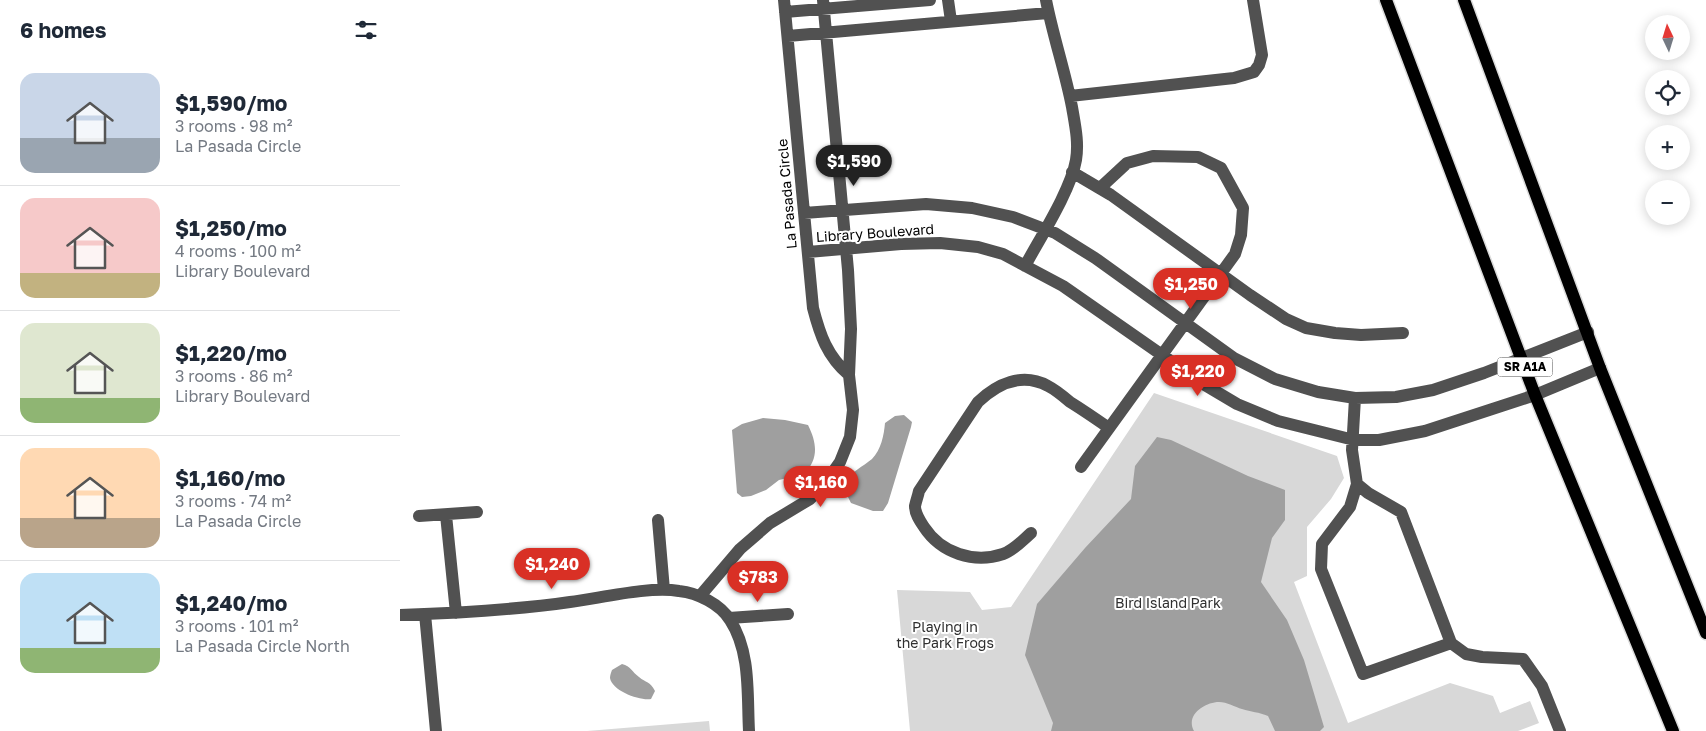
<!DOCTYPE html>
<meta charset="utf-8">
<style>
:root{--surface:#fff;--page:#f6f6f7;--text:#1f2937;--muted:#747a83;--line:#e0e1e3;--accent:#d93025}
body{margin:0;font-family:"Golos Text",sans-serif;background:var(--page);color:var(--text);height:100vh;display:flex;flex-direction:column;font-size:19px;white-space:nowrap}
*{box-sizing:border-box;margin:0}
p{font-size:16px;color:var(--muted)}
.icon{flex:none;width:28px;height:28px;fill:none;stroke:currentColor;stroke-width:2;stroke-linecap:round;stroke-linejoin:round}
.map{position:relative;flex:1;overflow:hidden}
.side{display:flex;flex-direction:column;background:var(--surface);width:400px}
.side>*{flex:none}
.needle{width:32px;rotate:356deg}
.buttons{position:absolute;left:1245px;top:15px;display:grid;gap:10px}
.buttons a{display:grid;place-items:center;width:45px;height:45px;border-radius:50%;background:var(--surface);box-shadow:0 2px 12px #0003;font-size:25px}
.price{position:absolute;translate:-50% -42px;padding:0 11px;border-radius:18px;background:var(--accent);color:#fff;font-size:16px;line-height:32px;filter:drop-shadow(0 1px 2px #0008)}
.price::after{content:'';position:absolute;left:50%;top:30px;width:15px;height:11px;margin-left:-8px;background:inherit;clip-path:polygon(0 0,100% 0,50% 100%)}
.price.current{background:#222;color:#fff}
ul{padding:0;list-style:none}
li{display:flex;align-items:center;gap:15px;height:125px;padding:0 20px}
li+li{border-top:1px solid var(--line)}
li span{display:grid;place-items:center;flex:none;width:140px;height:100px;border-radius:15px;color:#555}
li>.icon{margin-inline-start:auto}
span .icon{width:60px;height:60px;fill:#fffc;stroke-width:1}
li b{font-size:21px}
h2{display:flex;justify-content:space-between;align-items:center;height:60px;padding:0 20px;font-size:21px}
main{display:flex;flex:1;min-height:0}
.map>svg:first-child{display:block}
.green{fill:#d8d8d8}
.water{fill:#9f9f9f}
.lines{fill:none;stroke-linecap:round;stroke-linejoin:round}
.major-casing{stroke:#dbdbdb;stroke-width:15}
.minor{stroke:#515151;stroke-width:12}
.major{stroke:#000;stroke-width:12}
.labels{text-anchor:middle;stroke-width:4;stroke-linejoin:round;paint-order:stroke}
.shield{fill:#fff;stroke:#4c4c4c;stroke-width:1}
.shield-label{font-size:12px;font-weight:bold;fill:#000}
.street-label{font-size:14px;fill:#000;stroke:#fff}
.park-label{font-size:14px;fill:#2f2f2f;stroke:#fff}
</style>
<main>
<section class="side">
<h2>6 homes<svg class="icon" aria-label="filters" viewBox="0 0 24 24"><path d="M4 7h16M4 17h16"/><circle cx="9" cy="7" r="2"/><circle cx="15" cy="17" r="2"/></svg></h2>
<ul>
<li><span style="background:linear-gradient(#c9d6e8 65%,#9aa5b1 0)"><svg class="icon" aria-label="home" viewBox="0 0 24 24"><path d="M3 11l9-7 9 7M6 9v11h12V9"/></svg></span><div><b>$1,590/mo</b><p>3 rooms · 98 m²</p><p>La Pasada Circle</p></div></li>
<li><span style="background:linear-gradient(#f6c9c9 75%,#c2b280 0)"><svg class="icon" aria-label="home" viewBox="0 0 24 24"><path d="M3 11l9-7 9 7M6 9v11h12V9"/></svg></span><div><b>$1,250/mo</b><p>4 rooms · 100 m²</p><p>Library Boulevard</p></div></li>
<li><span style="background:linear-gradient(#dfe7d0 75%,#8fb573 0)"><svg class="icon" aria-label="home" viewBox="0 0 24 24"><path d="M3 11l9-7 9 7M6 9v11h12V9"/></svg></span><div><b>$1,220/mo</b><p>3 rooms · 86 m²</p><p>Library Boulevard</p></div></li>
<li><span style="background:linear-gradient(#ffd9b3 70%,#b9a48a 0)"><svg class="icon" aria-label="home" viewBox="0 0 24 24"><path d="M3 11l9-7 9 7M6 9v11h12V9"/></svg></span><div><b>$1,160/mo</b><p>3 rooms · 74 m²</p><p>La Pasada Circle</p></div></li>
<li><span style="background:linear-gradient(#bfe0f5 75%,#8fb573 0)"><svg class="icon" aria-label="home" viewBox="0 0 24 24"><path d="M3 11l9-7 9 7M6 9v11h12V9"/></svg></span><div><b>$1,240/mo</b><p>3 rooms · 101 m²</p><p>La Pasada Circle North</p></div></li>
</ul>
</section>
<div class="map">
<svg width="1306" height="731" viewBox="0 0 1306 731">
<rect width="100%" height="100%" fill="#fff"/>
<path class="green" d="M 754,393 L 937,456 L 944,478 L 931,499 L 907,527 L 907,576 L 894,582 L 948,723 L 1050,683 L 1093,696 L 1100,713 L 1130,701 L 1139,723 L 1118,731 L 510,731 L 497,590 L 570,592 L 582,610 L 611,607 Z
M 309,721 L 310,731 L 187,731 Z"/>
<path class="water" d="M 504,415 L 512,422 L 511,427 L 488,503 L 483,511 L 473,511 L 451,503 L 445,491 L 445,481 C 453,471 462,467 472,459 C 481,450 484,435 485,423 L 495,416 Z
M 363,418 L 385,420 L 408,425 C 417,443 419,459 404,474 L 379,480 L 366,490 L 351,496 L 342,497 L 337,493 L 332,430 L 342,424 Z
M 757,437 L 771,440 L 848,476 L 885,490 L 885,520 L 872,538 L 861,582 L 887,620 L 904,660 L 924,727 L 920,731 L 875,731 L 868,716 C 859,712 851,712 842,709 C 835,707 827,702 819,702 C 805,702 785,715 794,731 L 651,731 L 653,723 L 625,655 L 637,604 L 685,548 L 731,499 L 735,466 Z
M 222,664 C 231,666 232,672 239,677 C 246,683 250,681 255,691 L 251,699 C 240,701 212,691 210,678 C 210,675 211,673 212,670 Z"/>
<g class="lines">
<g class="major-casing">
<path id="major" d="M 986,0 L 1135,395 L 1273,731
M 1064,0 L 1200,368 L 1306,633"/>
</g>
<path class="minor" d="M 384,0 L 413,308 C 420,335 427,356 449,375
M 548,0 L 551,21
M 385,12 L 530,0
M 388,36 L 648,13
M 670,96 L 834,78 L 854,72 L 859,65 L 862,55 L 853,0
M 672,172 L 711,195 L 850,295 L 886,319 L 906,328 L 935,333 L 961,335 L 1003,333
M 404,213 L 526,204 L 572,208 L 613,217 L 655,233 L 695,258 L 834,358 L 875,379 L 918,392 L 955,398 L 996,397 L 1033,390 L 1084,373 L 1188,332
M 408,252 L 501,244 L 540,243 L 578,247 L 603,254 L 663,286 L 805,385 L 837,404 L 878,421 L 954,440 L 979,440 L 1025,431 L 1135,395 L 1200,368
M 625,266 C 640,238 671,190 676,160 C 679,142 675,125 672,107 C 665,71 653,36 646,0
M 955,398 L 952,450 L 957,484 L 950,507 L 922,544 L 921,569 L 963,674 L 1051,643 L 1001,512 L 968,493 L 957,484
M 681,467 L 835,254 L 841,235 L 843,208 L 821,168 L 798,157 L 753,156 L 727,163 L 700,188
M 46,515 L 56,613
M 19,516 L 77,512
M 258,520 L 264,590
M 631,533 C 622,541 614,550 603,554 C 574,564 541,553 524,527 C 520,521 515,514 515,506 C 516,501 518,496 519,491 L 578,402 C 597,384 622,372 648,386 C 656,390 663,396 670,402 C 683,410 696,419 709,428
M 300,596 L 340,549 L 370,523 L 410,499 L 424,485 L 440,462 L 450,437 L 453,410 L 449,375 L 451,329 L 448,270 L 423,0
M 25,614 L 36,731
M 0,615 C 57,613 114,610 170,602 C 201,598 249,586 279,591 C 298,593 320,604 330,620 C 351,652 347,695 349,731
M 329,618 L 388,614
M 1051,643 L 1066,654 L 1082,657 L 1123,659 L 1142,686 L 1160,731"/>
<use href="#major" class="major"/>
</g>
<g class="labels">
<rect class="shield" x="1097.5" y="357.5" width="55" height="19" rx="4"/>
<g class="shield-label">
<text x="1125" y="371">SR A1A</text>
</g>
<g class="street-label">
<text transform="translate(387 194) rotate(-95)" y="5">La Pasada Circle</text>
<text transform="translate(475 233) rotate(-4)" y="5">Library Boulevard</text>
</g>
<g class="park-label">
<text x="768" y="608">Bird Island Park</text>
<text x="545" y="632">Playing in<tspan x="545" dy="16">the Park Frogs</tspan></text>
</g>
</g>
</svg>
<div class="buttons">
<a><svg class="needle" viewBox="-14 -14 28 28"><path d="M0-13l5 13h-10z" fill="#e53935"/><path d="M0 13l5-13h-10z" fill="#747a83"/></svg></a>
<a><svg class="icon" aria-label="locate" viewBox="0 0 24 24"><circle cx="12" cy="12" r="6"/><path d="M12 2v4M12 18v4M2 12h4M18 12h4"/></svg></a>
<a>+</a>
<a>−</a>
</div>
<b class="price current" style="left:454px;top:187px">$1,590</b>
<b class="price" style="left:791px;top:310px">$1,250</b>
<b class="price" style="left:798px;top:397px">$1,220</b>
<b class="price" style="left:421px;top:508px">$1,160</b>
<b class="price" style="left:152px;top:590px">$1,240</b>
<b class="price" style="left:358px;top:603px">$783</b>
</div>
</main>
